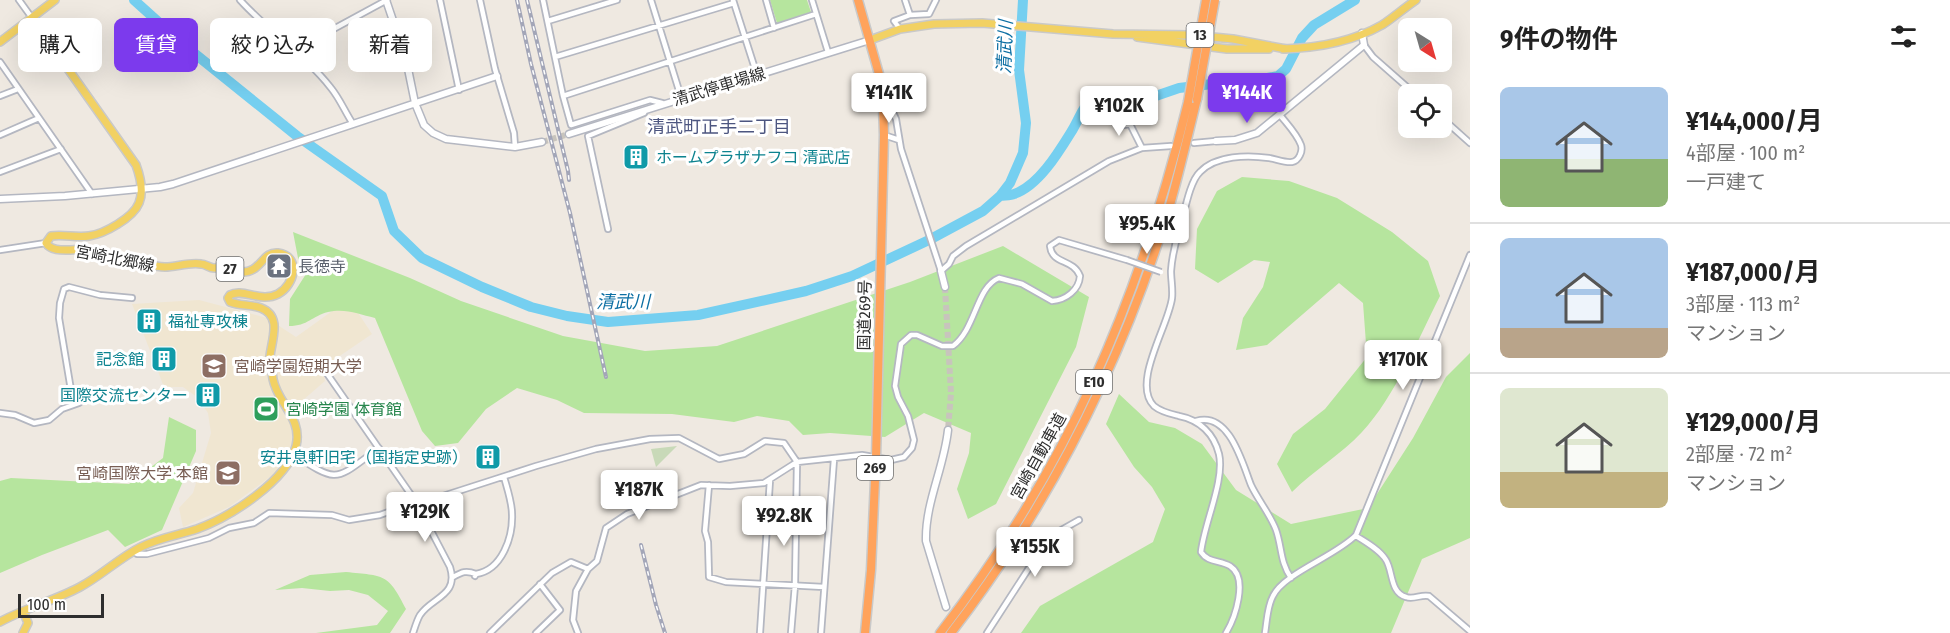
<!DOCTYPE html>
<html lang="ja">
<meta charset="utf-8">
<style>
:root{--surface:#fff;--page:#f6f6f6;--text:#222;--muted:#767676;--line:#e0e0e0;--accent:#7c3aed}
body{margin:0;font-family:"Fira Sans Condensed","Noto Sans JP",sans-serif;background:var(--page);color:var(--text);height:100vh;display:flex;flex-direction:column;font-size:22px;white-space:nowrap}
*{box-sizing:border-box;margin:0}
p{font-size:20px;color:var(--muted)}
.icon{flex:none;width:33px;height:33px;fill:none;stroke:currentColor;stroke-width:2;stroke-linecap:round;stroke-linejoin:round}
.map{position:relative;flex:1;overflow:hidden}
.panel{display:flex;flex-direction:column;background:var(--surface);width:480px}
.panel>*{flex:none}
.guide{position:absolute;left:18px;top:18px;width:570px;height:54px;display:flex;gap:12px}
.needle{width:39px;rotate:143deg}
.fabs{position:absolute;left:1398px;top:18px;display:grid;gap:12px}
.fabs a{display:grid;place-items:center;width:54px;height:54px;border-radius:9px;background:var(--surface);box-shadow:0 6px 24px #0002;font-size:30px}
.scale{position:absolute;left:18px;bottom:15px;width:86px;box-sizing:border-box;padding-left:6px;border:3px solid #2e2e2e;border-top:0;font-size:16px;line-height:21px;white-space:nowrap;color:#2e2e2e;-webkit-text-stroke:4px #fff;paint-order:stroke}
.price{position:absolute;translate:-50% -51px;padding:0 14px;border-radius:6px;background:#fff;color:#222;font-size:20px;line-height:39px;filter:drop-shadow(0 2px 3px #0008)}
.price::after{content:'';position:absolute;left:50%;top:36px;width:18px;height:14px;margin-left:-9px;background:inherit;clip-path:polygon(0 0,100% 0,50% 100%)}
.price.active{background:var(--accent);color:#fff}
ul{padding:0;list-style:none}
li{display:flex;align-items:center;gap:18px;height:150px;padding:0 30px}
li+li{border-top:2px solid var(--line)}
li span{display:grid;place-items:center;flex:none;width:168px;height:120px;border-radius:9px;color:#555}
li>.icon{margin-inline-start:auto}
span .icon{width:72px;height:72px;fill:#fffc;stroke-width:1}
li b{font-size:26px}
h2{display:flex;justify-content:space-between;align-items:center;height:72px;padding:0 30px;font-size:26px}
.tag{padding:0 21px;border-radius:9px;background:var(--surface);box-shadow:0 6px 24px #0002;font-size:21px;line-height:54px}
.tag.active{background:var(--accent);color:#fff}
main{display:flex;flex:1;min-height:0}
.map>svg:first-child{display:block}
.education{fill:#f0e6d1}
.green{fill:#b6e59e}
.cemetery{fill:#c8d9b8}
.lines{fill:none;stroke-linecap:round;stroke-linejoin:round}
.river{stroke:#75cff0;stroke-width:10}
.secondary-tunnel{stroke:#c8c4bd;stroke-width:6;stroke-dasharray:6 3;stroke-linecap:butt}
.street-casing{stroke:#b4b7c1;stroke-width:8}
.secondary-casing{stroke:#b4b7c1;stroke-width:9}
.primary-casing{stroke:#c9c9c9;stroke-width:10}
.highway-casing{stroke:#c9c9c9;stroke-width:11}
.street{stroke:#fff;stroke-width:4.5}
.secondary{stroke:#fff;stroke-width:6}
.primary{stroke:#f2d163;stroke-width:7}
.highway{stroke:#ffa35c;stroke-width:8}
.rail-casing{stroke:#a3a6b8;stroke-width:4}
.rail{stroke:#fff;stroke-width:1.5;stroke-dasharray:4.5;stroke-linecap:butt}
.street-bridge-casing{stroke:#b4b7c1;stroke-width:8;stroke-linecap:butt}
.highway-bridge-casing{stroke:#c9c9c9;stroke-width:11;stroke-linecap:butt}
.street-bridge{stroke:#fff;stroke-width:4.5}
.highway-bridge{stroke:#ffa35c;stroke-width:8}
.labels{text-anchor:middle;stroke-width:6;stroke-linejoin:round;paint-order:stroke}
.shield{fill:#fff;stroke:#6d6d6d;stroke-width:1.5}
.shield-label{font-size:15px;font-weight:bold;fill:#2e2e2e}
.street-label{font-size:16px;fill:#2e2e2e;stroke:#fff}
.culture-label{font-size:16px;fill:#0d838f;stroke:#fff;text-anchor:end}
.worship-label{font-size:16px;fill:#5b616d;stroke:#fff;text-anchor:start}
.education-label{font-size:16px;fill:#785e54;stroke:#fff;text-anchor:start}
.leisure-label{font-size:16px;fill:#27864d;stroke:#fff;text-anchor:start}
.water-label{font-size:18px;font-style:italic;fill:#0d6fa3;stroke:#fff}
.neighbourhood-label{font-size:18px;fill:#4d5680;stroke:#fff}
</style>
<main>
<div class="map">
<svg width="1470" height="633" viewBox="0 0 1470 633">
<rect width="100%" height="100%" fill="#efe9e1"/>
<path class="education" d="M 349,299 L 372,334 L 322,368 L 325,381 L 295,407 L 292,443 L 278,471 L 229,507 L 183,527 L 179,508 L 193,493 L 211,433 L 208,413 L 197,397 L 183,387 L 164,387 L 132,304 L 199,300 L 267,318 L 296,337 Z"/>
<path class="green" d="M 770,0 L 807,0 L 811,12 L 777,23 Z
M 1242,177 L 1289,181 L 1337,198 L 1392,232 L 1428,261 L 1440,296 C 1418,339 1395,397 1362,432 C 1342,454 1314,470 1292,492 L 1277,464 L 1293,434 L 1325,409 L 1367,357 L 1363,303 L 1339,283 L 1267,345 L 1236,350 L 1243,318 L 1263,287 L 1270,262 L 1254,260 L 1218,283 L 1195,269 L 1197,229 L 1217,191 Z
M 293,232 L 410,278 L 461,301 L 563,336 L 645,351 L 717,346 L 910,282 L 1003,246 L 1089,297 L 1076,347 L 996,504 L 968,519 L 957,489 L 969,453 L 971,433 L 924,413 L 885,437 L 830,433 L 803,435 L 789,421 L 757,416 L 734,422 L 672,414 L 584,413 L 557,400 L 517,388 L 486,409 L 458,443 L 435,446 L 422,431 L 375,318 C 359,314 345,308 328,312 C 312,316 308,326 289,326 L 290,299 L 306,274 L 298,258 Z
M 1470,353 L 1470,538 L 1422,559 L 1391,633 L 1021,633 L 1040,606 L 1153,542 L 1165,509 L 1152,487 L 1134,467 L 1106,424 L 1119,394 L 1149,422 L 1175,428 L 1202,444 L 1236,490 L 1291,524 L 1368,508 L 1413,438 L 1446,377 Z
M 169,417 L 196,430 L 196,451 L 162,530 L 125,547 L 108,530 L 42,555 L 0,573 L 0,481 L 11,478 L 129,484 L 163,458 Z
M 663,480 L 668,492 L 628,506 L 623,502 L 621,493 Z
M 346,572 C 384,576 388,573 406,609 L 390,633 L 316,633 L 377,625 L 388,611 L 368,595 L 349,590 L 330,591 L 302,588 L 275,590 L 310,575 Z"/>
<path class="cemetery" d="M 677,446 L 656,467 L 651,449 Z"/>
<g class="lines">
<path class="river" d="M 134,0 L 184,45 L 297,136 L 382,196 L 394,231 L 422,258 L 482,287 L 531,307 L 567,316 L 608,322 L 698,315 L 806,291 L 852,276 L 929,240 L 983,211 L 1000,196 L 1010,183 L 1023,153 L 1026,123 L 1019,70 L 1023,0
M 1000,196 C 1004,195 1010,196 1014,194 C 1039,186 1060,150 1073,129 C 1080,117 1083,106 1093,97 L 1129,101 L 1147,99 L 1179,88 L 1212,84 L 1246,82 L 1278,76 L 1286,69 L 1302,38 L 1314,25 L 1355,0"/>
<path class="secondary-tunnel" d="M 542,142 L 569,134
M 945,287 L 951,393 L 948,430"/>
<g class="street-casing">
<path id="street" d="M 19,0 L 32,18
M 240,0 C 268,31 306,56 331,88 C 340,99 345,112 353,124
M 440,0 L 459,90
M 480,0 L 495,69 L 514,133 L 515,147
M 543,0 L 563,96 L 571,125 L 650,100 L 662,103
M 651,0 L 681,97
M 733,0 L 757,75
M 766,0 L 774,28
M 812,0 L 828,52
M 910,15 L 929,14 L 936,0
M 548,21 L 617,0
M 900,29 L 894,21 L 910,15 L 905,0
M 1364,45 L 1373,57 L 1415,94
M 293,51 L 387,0
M 555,57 L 734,3
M 0,62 L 92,194
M 884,93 L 896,119 L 901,149 L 941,271 L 949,264 L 953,256 L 966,246 L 1109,161 L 1142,148 L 1171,146
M 0,96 L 18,89
M 563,96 L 816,14
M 1111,115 L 1118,126 L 1130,124 L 1142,148
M 1442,118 L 1470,143
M 0,135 L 39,118
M 884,135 L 899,140
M 1194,143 L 1216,141
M 0,172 L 61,149
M 608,229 L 588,136 L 644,113
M 0,250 L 46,243
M 328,375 L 416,502 L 450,567 C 459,596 432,597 420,615 C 417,620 415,627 413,633
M 0,413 L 15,415 L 34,423 L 49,420 L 62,409 L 79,403 L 71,390 L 59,318 L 60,303 L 64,289 L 69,287 L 100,295 L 132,298
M 1196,421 C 1229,411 1242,462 1251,485 C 1258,500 1270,514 1276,530 C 1282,547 1280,562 1291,578
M 293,454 C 340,485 335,480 379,448
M 709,485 L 705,531 L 708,542 L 709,577 L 726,582 L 824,587
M 1356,536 C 1366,542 1380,550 1386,560 C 1393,571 1390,593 1406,597 C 1414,600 1421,594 1429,596 L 1470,631
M 133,551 L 137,554 L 147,554 L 209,538 L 229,528 L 254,523 L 269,513 L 332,515 L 349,520 L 380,515 L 416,502 L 443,496 L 536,466 L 596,449 L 650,439 L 679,438 L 719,459 L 744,454 L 765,441 L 784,443 L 797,462 L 795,585 L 791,633
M 476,574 C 502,570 513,537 512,514 C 512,502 507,488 504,477
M 453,577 C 462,572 466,570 476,574 L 475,576
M 490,633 L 552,573 L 571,562 L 588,569
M 536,633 L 560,610 L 540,584
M 578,633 L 573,620 L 576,591 L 588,569 L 597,561 L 606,528 L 627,514 L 701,485 L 730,486 L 764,483 L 797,462 L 862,455 L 891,460 L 904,457 L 912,448 L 914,440 L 908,416 L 898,397 L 895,386 L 901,344 L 911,335 L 917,335 L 942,346 L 953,346 C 976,329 976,287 999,278 L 1022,284 L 1052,301 C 1066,300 1079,290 1080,276 C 1073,258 1052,265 1050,246 L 1059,240 L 1127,260
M 760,633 L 770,480
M 821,633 L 834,459
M 987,633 L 1049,537 L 1079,520
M 1226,633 C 1235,618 1249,578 1230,566 C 1220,560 1208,563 1201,552 C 1204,524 1225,480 1219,454 C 1214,434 1200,420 1179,416 C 1171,414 1161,412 1154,406 C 1131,383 1169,325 1172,298 C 1173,289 1171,280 1171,271 C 1172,257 1175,244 1179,231 C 1184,216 1189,182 1200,172 C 1216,155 1248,155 1269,158 C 1276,159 1285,163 1292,162 C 1299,161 1303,151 1301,145 C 1297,134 1287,124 1280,115
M 1265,633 C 1267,621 1267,607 1273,596 C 1284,573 1336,556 1356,535 L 1470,255"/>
</g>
<g class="secondary-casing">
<path id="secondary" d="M 386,0 L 406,59 L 415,103 L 424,125 L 433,133 L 446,139 L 515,147 L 542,142
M 569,134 L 870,40
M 1216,141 L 1235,140 L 1257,133 L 1364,45 L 1362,33
M 0,199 L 65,196 L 160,187 L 173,184 L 497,76
M 941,271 L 945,287
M 946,607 L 926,541 C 925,503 944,468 948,430"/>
</g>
<g class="primary-casing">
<path id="primary" d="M 1137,37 L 1227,49 L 1269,49
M 870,40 L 900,29 L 934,24 L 982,23 L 1113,34 L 1192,35 L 1233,39 L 1286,49
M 0,42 L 55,0
M 1283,49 C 1317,48 1352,42 1382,25 C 1393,18 1404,8 1416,0
M 0,622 C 25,608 54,601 80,587 C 101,576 119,558 141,547 C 158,538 179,535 197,529 C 230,517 287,481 296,446 C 303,418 277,403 273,379 C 272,371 270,364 270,356 C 272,339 282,316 261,308 C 251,304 240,306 230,302 L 228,298 L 230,295 C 243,288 261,303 278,294 C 295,285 301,256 278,253 C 262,251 261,274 240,272 C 236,272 231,269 227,268 C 222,266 219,268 214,268 C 209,268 206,264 201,264 C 189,262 176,267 165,267 C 155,267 143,263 133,261 C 115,257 97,253 79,250 C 69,249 52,253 46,243 L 51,236 C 64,234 76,238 89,236 C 104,234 133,218 139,203 C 144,191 140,176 136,165 L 32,18
M 23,633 L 28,623 L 23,611"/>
</g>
<g class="highway-casing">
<path id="highway" d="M 858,0 L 879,74 L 883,104 L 884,135 L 876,458 L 871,570 L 865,633
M 940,633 C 1067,469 1139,302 1188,102
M 951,633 C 1050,505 1123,360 1170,205 C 1180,170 1188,135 1197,99"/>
</g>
<use href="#street" class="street"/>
<use href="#secondary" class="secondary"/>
<use href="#primary" class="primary"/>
<use href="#highway" class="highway"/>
<g class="rail-casing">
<path id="rail" d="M 517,0 L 531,64 L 570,213 L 606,377
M 527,0 L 568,171 L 569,180
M 641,545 L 656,605 L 665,633"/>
</g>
<use href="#rail" class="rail"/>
<g class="street-bridge-casing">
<path id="street-bridge" d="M 1127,260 L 1161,272"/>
</g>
<g class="highway-bridge-casing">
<path id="highway-bridge" d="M 1197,99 L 1215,0
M 1188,102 L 1206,0"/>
</g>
<use href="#street-bridge" class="street-bridge"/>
<use href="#highway-bridge" class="highway-bridge"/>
</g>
<defs>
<g id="building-square" transform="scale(1.35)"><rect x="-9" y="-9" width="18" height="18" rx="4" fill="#0f9aa8" stroke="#fff"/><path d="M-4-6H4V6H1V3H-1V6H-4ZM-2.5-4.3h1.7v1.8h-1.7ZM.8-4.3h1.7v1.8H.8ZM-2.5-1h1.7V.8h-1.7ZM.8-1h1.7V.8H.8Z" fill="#fff"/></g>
<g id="temple-square" transform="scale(1.35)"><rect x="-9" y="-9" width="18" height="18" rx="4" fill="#6b7280" stroke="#fff"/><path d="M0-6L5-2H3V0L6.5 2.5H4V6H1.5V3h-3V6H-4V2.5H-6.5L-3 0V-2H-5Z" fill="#fff"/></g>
<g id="university-square" transform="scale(1.35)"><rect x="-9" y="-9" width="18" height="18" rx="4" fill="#8d6e63" stroke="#fff"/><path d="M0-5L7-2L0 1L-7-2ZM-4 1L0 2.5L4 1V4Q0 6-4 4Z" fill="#fff"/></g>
<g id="stadium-square" transform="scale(1.35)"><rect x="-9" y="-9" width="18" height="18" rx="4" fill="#2e9e5b" stroke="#fff"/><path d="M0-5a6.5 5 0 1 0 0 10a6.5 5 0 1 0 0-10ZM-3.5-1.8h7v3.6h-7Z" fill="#fff"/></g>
</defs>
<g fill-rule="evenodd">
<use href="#building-square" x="636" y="157"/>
<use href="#temple-square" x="279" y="266"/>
<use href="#building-square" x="149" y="321"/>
<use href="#building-square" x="164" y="359"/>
<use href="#university-square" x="214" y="366"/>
<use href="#building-square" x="208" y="395"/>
<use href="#stadium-square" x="266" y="409"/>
<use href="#building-square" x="488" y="457"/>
<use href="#university-square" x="228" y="473"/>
</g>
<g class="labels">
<g class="shield">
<rect x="1186.5" y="23" width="27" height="24" rx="4.5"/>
<rect x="216.5" y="257" width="27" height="24" rx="4.5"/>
<rect x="1076" y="370" width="36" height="24" rx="4.5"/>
<rect x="857" y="456" width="36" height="24" rx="4.5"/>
</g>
<g class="shield-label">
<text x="1200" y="40">13</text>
<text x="230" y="274">27</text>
<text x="1094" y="387">E10</text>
<text x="875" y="473">269</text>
</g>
<g class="street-label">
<text transform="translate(719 86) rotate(-17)" y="6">清武停車場線</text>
<text transform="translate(115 258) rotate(11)" y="6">宮崎北郷線</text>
<text transform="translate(864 315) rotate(-89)" y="6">国道269号</text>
<text transform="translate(1038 456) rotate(-61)" y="6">宮崎自動車道</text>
</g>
<g class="culture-label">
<text x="656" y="163" text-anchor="start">ホームプラザナフコ 清武店</text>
<text x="168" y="327" text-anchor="start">福祉専攻棟</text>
<text x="144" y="365">記念館</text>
<text x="188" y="401">国際交流センター</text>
<text x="468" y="463">安井息軒旧宅（国指定史跡）</text>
</g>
<g class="worship-label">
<text x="298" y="272">長徳寺</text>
</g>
<g class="education-label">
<text x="234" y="372">宮崎学園短期大学</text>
<text x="208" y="479" text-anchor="end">宮崎国際大学 本館</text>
</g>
<g class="leisure-label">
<text x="286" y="415">宮崎学園 体育館</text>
</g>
<g class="water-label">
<text transform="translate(1005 47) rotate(-88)" y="6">清武川</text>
<text x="623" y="308">清武川</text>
</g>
<g class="neighbourhood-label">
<text x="719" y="133">清武町正手二丁目</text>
</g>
</g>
</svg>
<div class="fabs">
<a><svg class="needle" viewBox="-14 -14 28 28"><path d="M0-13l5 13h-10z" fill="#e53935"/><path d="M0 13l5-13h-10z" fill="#767676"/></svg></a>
<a><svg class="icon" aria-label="locate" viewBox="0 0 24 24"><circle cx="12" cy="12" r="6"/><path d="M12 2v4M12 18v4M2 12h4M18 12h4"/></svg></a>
</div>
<div class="scale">100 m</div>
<b class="price" style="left:889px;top:124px">¥141K</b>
<b class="price active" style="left:1247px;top:124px">¥144K</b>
<b class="price" style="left:1119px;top:137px">¥102K</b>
<b class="price" style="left:1147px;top:255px">¥95.4K</b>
<b class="price" style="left:1403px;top:391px">¥170K</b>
<b class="price" style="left:639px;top:521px">¥187K</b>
<b class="price" style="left:425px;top:543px">¥129K</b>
<b class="price" style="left:784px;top:547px">¥92.8K</b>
<b class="price" style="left:1035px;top:578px">¥155K</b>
<div class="guide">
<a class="tag">購入</a>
<a class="tag active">賃貸</a>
<a class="tag">絞り込み</a>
<a class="tag">新着</a>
</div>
</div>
<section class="panel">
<h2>9件の物件<svg class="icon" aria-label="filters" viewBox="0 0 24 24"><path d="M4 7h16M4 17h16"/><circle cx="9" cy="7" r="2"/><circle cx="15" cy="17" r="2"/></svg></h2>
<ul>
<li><span style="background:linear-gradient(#a9c7e8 60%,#8fb573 0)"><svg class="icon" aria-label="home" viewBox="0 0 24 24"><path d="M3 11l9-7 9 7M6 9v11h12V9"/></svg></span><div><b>¥144,000/月</b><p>4部屋 · 100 m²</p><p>一戸建て</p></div></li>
<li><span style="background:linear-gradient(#a9c7e8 75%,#b9a48a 0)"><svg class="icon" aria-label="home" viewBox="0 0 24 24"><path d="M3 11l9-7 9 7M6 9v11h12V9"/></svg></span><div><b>¥187,000/月</b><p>3部屋 · 113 m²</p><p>マンション</p></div></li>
<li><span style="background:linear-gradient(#dfe7d0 70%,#c2b280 0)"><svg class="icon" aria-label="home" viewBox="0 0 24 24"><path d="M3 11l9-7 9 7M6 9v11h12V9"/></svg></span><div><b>¥129,000/月</b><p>2部屋 · 72 m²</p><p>マンション</p></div></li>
</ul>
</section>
</main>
